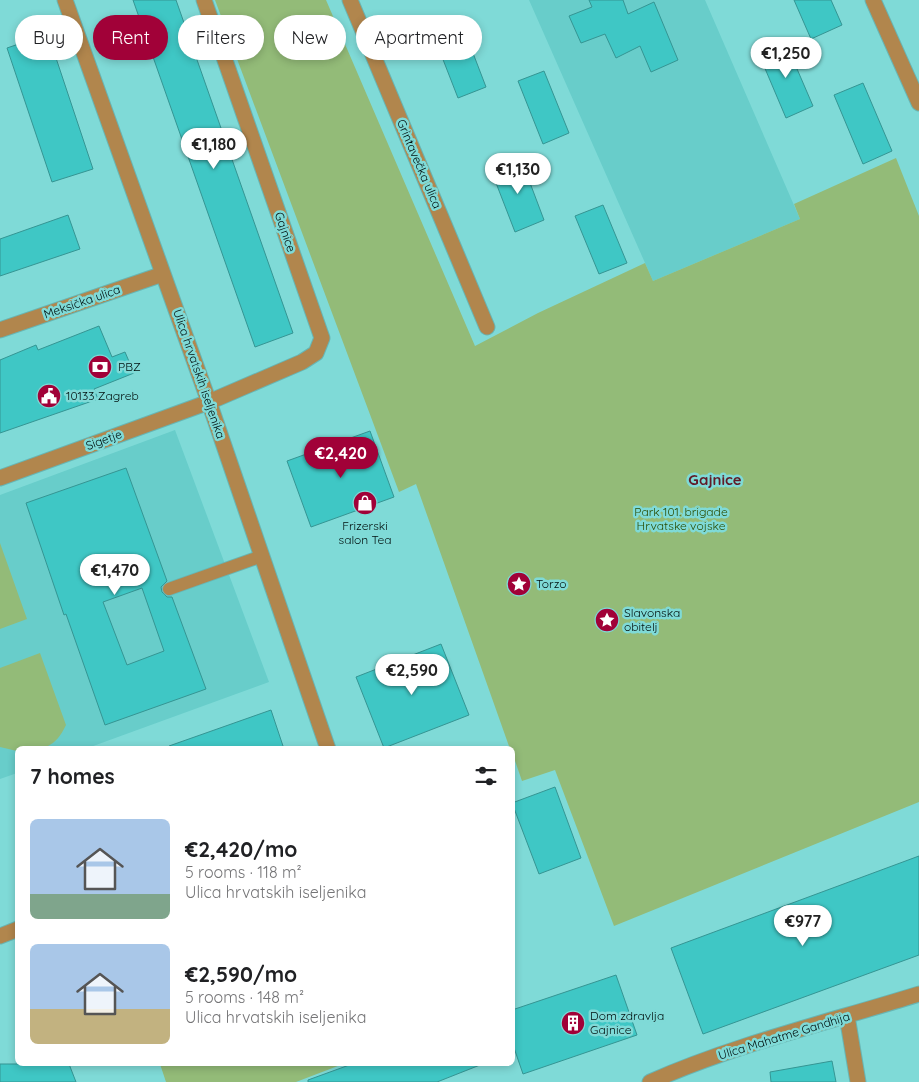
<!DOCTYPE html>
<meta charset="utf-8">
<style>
:root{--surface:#fff;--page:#f2f2f2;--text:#202124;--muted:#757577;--accent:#a10138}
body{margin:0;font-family:Quicksand,sans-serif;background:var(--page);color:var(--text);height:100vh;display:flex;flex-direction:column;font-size:19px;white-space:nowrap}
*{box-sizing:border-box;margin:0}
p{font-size:16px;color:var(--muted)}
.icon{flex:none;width:28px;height:28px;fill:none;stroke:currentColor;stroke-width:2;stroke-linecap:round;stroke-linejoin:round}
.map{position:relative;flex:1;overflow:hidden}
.panel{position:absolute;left:15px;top:746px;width:500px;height:320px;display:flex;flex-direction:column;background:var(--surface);border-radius:8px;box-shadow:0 2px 8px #0003}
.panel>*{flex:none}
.banner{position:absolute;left:15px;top:15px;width:500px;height:45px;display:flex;gap:10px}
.price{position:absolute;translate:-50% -42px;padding:0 11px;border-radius:18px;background:#fff;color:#222;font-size:16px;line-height:32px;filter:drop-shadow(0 1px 2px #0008)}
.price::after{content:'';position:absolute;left:50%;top:30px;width:15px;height:11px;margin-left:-8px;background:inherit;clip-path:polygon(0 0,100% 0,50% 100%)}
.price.on{background:var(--accent);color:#fff}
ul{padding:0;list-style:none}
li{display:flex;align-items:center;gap:15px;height:125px;padding:0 15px}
li span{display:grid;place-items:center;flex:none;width:140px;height:100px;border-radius:8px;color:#555}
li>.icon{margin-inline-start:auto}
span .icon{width:60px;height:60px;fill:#fffc;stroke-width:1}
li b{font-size:21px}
h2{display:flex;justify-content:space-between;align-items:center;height:60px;padding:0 15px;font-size:21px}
.pill{padding:0 18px;border-radius:22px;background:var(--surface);box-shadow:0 2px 8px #0003;font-size:18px;line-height:45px}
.pill.on{background:var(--accent);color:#fff}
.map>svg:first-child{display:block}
.built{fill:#68cdca}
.green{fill:#93bb78}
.building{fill:#3fc7c5;stroke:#359593;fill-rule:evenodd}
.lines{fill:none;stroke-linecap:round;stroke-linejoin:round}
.lane-casing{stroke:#68b5b3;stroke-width:14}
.street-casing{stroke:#68b5b3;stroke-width:17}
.lane{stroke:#b1864d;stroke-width:12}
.street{stroke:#b1864d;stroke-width:15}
.labels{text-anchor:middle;stroke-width:5;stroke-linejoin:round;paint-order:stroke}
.street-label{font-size:12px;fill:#000f0e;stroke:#7fdad7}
.poi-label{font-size:12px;fill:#000f0e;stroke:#7fdad7;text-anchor:start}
.park-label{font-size:12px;fill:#294b02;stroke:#7fdad7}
.quarter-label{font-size:15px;font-weight:bold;fill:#611b28;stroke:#7fdad7}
</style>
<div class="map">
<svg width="919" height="1082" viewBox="0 0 919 1082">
<rect width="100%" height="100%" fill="#7fdad7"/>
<path class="built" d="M 529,0 L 705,0 L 800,219 L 653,281 Z
M 175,430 L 269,682 L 85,749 L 18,749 L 17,773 L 0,779 L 0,495 Z"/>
<path class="green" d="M 215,0 L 326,0 L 475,346 L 538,313 L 645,263 L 653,281 L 800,219 L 794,204 L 896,158 L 919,216 L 919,802 L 614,926 L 555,770 L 522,781 L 513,755 L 512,749 L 510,749 L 416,484 L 399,492 Z
M 0,543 L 27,619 L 0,629 Z
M 40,653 L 66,725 C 54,750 43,749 18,749 L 17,751 L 0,747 L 0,668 Z
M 160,1064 L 343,1064 L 296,1082 L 166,1082 Z"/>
<path class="building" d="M 133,0 L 176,0 L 293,333 L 255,347 Z
M 589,0 L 623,0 L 628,14 L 654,2 L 678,60 L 651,72 L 640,46 L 616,58 L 605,34 L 581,43 L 569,16 L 592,7 Z
M 794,0 L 831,0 L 842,25 L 811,39 Z
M 463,27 L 486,87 L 458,98 L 435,39 Z
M 48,34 L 93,169 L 52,182 L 7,48 Z
M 785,41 L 813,106 L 786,118 L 758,52 Z
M 544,71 L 569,133 L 543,144 L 518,81 Z
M 863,83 L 892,151 L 863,164 L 834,95 Z
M 521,159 L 544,220 L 515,232 L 491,170 Z
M 603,205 L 627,263 L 599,274 L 575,216 Z
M 68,215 L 80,249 L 0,276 L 0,239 Z
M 99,326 L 112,357 L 125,352 L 134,373 L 94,389 L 98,399 L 0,433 L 0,360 L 36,345 L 38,350 Z
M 370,431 L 394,497 L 311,527 L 287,461 Z
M 126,468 L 167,581 L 161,587 L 162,592 L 167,597 L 172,597 L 206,689 L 105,725 L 66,614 L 64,615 L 26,503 ZM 142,588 L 164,651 L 127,665 L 103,602 Z
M 441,644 L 469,715 L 384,748 L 356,677 Z
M 271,710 L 284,749 L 170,749 L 169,746 Z
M 555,787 L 581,858 L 539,874 L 512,803 Z
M 919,856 L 919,955 L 703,1034 L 671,948 Z
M 616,975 L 637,1035 L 523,1074 L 512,1042 L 512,1010 Z
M 832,1061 L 836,1082 L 771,1082 L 770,1072 Z
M 0,1064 L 69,1064 L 76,1082 L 0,1082 Z
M 352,1064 L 480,1064 L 480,1065 L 437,1082 L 308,1082 L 308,1080 Z"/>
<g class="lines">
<g class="lane-casing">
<path id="lane" d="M 169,589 L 262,556"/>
</g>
<g class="street-casing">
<path id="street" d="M 65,0 L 209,402 L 328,749
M 350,0 L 487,327
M 873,0 L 919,103
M 0,330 L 163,274
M 0,478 L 209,402 L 302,362 L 316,353 L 322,338 L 204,0
M 0,936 L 18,929
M 847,1016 L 858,1082
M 650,1082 C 736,1044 829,1022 919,994"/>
</g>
<use href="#lane" class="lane"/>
<use href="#street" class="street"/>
</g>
<defs>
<g id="bank-disc" transform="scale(1.25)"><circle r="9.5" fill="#a10138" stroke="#7fdad7"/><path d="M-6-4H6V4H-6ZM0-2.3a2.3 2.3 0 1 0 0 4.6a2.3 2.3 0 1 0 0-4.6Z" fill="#fff"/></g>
<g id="civic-disc" transform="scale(1.25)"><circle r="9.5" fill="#a10138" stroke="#7fdad7"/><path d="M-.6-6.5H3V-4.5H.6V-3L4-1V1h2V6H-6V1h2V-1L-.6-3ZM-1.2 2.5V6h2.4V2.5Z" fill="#fff"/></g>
<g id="shop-disc" transform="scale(1.25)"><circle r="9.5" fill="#a10138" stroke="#7fdad7"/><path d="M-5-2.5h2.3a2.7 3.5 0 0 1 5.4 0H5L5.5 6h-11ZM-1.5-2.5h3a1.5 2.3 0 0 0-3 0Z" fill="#fff"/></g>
<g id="sight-disc" transform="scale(1.25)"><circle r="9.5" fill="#a10138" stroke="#7fdad7"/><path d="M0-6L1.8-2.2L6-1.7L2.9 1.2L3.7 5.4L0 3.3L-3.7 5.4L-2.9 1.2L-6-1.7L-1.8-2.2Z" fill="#fff"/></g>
<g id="building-disc" transform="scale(1.25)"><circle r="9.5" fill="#a10138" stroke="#7fdad7"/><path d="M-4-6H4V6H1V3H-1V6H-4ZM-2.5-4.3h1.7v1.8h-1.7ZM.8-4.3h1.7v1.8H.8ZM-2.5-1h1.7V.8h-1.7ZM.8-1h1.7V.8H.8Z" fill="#fff"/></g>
</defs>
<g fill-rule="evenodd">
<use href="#bank-disc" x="100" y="367"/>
<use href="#civic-disc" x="49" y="396"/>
<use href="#shop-disc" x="365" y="503"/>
<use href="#sight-disc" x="519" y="584"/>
<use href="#sight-disc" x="607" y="620"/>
<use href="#building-disc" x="573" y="1023"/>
</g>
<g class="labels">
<g class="street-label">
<text transform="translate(419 164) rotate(67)" y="4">Grintavečka ulica</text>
<text transform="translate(285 232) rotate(71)" y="4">Gajnice</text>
<text transform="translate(82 302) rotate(-19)" y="4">Meksička ulica</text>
<text transform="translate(199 374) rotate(71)" y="4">Ulica hrvatskih iseljenika</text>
<text transform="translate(104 440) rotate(-20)" y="4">Sigetje</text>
<text transform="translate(784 1036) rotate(-17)" y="4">Ulica Mahatme Gandhija</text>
</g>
<g class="poi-label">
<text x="118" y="371">PBZ</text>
<text x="66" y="400">10133 Zagreb</text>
<text x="365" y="530" text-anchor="middle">Frizerski<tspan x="365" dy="14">salon Tea</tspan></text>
<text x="536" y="588">Torzo</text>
<text x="624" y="617">Slavonska<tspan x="624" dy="14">obitelj</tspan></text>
<text x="590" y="1020">Dom zdravlja<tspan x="590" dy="14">Gajnice</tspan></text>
</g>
<g class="park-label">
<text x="681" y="516">Park 101. brigade<tspan x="681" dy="14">Hrvatske vojske</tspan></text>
</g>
<g class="quarter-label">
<text x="715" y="485">Gajnice</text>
</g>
</g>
</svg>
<b class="price" style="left:786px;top:79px">€1,250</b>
<b class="price" style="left:214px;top:170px">€1,180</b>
<b class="price" style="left:518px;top:195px">€1,130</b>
<b class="price on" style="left:341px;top:479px">€2,420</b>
<b class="price" style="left:115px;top:596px">€1,470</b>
<b class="price" style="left:412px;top:696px">€2,590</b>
<b class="price" style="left:803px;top:947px">€977</b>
<div class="banner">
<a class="pill">Buy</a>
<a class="pill on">Rent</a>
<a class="pill">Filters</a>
<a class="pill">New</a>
<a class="pill">Apartment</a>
</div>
<section class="panel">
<h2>7 homes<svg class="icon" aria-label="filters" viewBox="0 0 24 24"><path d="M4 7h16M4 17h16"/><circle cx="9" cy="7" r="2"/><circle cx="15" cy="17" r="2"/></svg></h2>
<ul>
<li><span style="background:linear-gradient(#a9c7e8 75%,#7fa58c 0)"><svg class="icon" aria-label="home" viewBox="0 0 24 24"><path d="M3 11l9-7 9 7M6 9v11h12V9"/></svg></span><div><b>€2,420/mo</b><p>5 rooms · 118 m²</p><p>Ulica hrvatskih iseljenika</p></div></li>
<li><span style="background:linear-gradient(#a9c7e8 65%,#c2b280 0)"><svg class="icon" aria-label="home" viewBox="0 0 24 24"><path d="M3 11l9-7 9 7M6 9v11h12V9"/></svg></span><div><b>€2,590/mo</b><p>5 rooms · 148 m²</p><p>Ulica hrvatskih iseljenika</p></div></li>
</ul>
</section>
</div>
